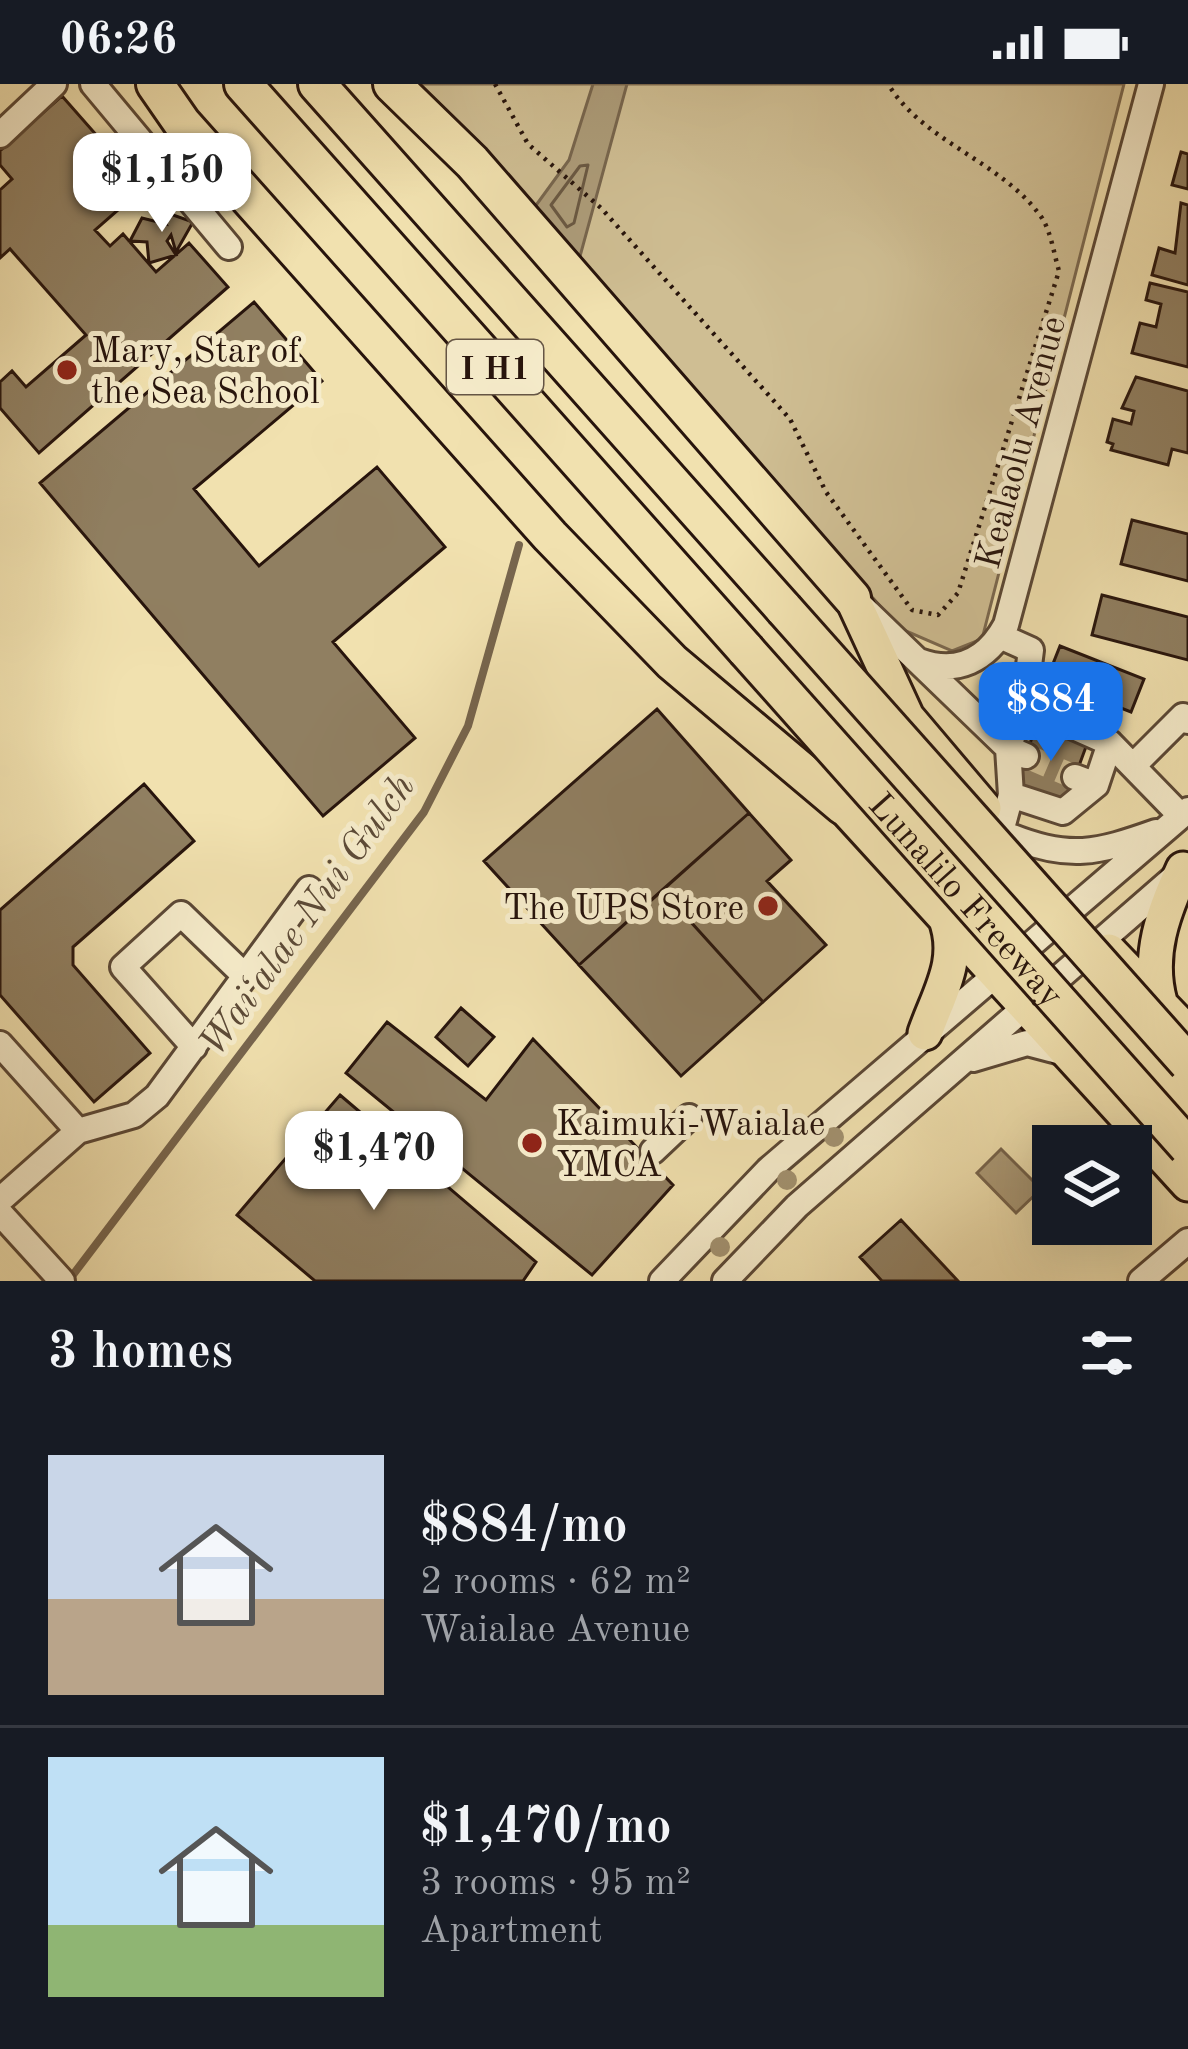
<!DOCTYPE html>
<meta charset="utf-8">
<style>
:root{--surface:#171b24;--page:#242831;--text:#f1f3f6;--muted:#9ea1a6;--line:#363941;--accent:#1a73e8}
body{margin:0;font-family:"Old Standard TT",serif;background:var(--page);color:var(--text);height:100vh;display:flex;flex-direction:column;font-size:45px;white-space:nowrap}
*{box-sizing:border-box;margin:0}
p{font-size:39px;color:var(--muted)}
.icon{flex:none;width:66px;height:66px;fill:none;stroke:currentColor;stroke-width:2;stroke-linecap:round;stroke-linejoin:round}
.map{position:relative;height:1197px;overflow:hidden}
.side{display:flex;flex-direction:column;background:var(--surface);flex:1}
.side>*{flex:none}
.controls{position:absolute;left:1032px;top:1041px;display:grid;gap:24px}
.controls a{display:grid;place-items:center;width:120px;height:120px;border-radius:0px;background:var(--surface);box-shadow:0 12px 48px #0002;font-size:60px}
.price{position:absolute;translate:-50% -102px;padding:0 27px;border-radius:24px;background:#fff;color:#222;font-size:39px;line-height:78px;filter:drop-shadow(0 3px 6px #0008)}
.price::after{content:'';position:absolute;left:50%;top:72px;width:36px;height:27px;margin-left:-18px;background:inherit;clip-path:polygon(0 0,100% 0,50% 100%)}
.price.current{background:var(--accent);color:#fff}
ul{padding:0;list-style:none}
li{display:flex;align-items:center;gap:36px;height:300px;padding:0 48px}
li+li{border-top:3px solid var(--line)}
li span{display:grid;place-items:center;flex:none;width:336px;height:240px;border-radius:0px;color:#555}
li>.icon{margin-inline-start:auto}
span .icon{width:144px;height:144px;fill:#fffc;stroke-width:1}
li b{font-size:51px}
h2{display:flex;justify-content:space-between;align-items:center;height:144px;padding:0 48px;font-size:51px}
.status{display:flex;justify-content:space-between;align-items:center;height:84px;padding:0 60px;background:var(--surface);direction:ltr}
.status svg{height:33px;fill:currentColor}
.map>svg:first-child{display:block}
.green{fill:#cfbe93;stroke:#7b6950;stroke-width:3}
.water{fill:#ac9b78;stroke:#77654d;stroke-width:3}
.lines{fill:none;stroke-linecap:round;stroke-linejoin:round}
.shore{stroke:#6a5842;stroke-width:3}
.stream{stroke:#77654d;stroke-width:8}
.building{fill:#907f61;stroke:#27140c;stroke-width:3}
.minor-tunnel{stroke:#d3c297;stroke-width:24;stroke-dasharray:24 12;stroke-linecap:butt}
.minor-casing{stroke:#5a4735;stroke-width:30}
.major-casing{stroke:#27140c;stroke-width:39}
.highway-casing{stroke:#27140c;stroke-width:42}
.path{stroke:#27140c;stroke-width:4.5;stroke-dasharray:3 6;stroke-linecap:butt}
.minor{stroke:#f6eccb;stroke-width:24}
.major{stroke:#f1e1af;stroke-width:33}
.highway{stroke:#f1e1af;stroke-width:36}
.highway-bridge-casing{stroke:#27140c;stroke-width:42;stroke-linecap:butt}
.highway-bridge{stroke:#f1e1af;stroke-width:36}
.tree{fill:#a2916f}
.poi-dot{fill:#8f2418;stroke:#f6eccb;stroke-width:4.5}
.labels{text-anchor:middle;stroke-width:10;stroke-linejoin:round;paint-order:stroke}
.shield{fill:#f6eccb;stroke:#655545;stroke-width:3}
.shield-label{font-size:33px;font-weight:bold;fill:#27140c}
.poi-label{font-size:36px;fill:#27140c;stroke:#f6eccb;text-anchor:start}
.street-label{font-size:36px;fill:#27140c;stroke:#f6eccb}
.water-label{font-size:39px;font-style:italic;fill:#5c4a37;stroke:#f6eccb}
</style>
<div class="status"><b>06:26</b><svg viewBox="0 0 49 12"><path d="M0 12V9h3v3zM5 12V6h3v6zM10 12V3h3v9zM15 12V0h3v12zM26 1h20v11H26zM47 4h2v5h-2z"/></svg></div>
<div class="map">
<svg width="1188" height="1197" viewBox="0 0 1188 1197">
<rect width="100%" height="100%" fill="#f1e1af"/>
<filter id="stains"><feTurbulence type="fractalNoise" baseFrequency=".00167" numOctaves="4"/><feColorMatrix values="0 0 0 0 .2 0 0 0 0 .09 0 0 0 0 .02 0 0 0 .5 -.17"/></filter>
<radialGradient id="worn" r=".72"><stop offset=".6" stop-color="#630" stop-opacity="0"/><stop offset="1" stop-color="#630" stop-opacity=".3"/></radialGradient>
<path class="green" d="M 416,0 L 1124,0 L 982,555 L 952,567 L 899,544 L 501,86 Z"/>
<path class="water" d="M 593,0 L 627,0 L 579,176 L 534,124 L 569,76 Z
M 1001,1065 L 1041,1105 L 1016,1129 L 977,1089 Z"/>
<g class="lines">
<path class="shore" d="M 588,81 L 574,139 L 567,143 L 551,121 L 580,82 Z"/>
<path class="stream" d="M 69,1196 L 424,728 L 468,642 L 519,461"/>
</g>
<path class="building" d="M 62,12 L 143,104 L 95,146 L 110,162 L 123,150 L 156,188 L 189,159 L 228,203 L 39,369 L 0,324 L 0,298 L 12,287 L 26,303 L 86,251 L 10,165 L 0,174 L 0,106 L 12,95 L 0,81 L 0,67 Z
M 1181,68 L 1188,70 L 1188,105 L 1172,101 Z
M 1181,119 L 1188,121 L 1188,201 L 1152,191 L 1159,164 L 1175,169 Z
M 159,126 L 193,138 L 176,168 L 171,151 L 167,157 L 176,171 L 149,179 L 147,158 L 130,157 L 142,134 L 166,140 Z
M 1150,199 L 1188,208 L 1188,283 L 1132,269 L 1140,239 L 1156,243 L 1161,220 L 1146,216 Z
M 254,218 L 322,297 L 194,405 L 259,482 L 377,383 L 445,463 L 333,558 L 415,654 L 323,732 L 40,399 Z
M 1136,293 L 1188,307 L 1188,369 L 1172,365 L 1168,381 L 1111,366 L 1113,360 L 1107,358 L 1113,335 L 1131,340 L 1134,327 L 1122,324 Z
M 1132,436 L 1188,450 L 1188,497 L 1121,480 Z
M 1102,511 L 1188,533 L 1188,576 L 1092,551 Z
M 1060,562 L 1144,595 L 1131,628 L 1047,595 Z
M 657,625 L 749,729 L 579,881 L 484,777 Z
M 1036,642 L 1087,660 L 1066,717 L 1016,700 Z
M 144,700 L 194,757 L 73,863 L 73,881 L 150,969 L 94,1018 L 0,911 L 0,826 Z
M 749,729 L 791,776 L 767,797 L 826,861 L 763,918 L 662,806 Z
M 662,806 L 763,918 L 681,992 L 579,881 Z
M 461,924 L 494,953 L 468,982 L 436,953 Z
M 387,938 L 486,1016 L 533,955 L 673,1101 L 592,1191 L 346,989 Z
M 340,1011 L 536,1178 L 523,1197 L 315,1197 L 237,1131 Z
M 901,1136 L 958,1197 L 882,1197 L 860,1173 Z"/>
<g class="lines">
<path class="minor-tunnel" d="M 1026,672 L 1075,693"/>
<g class="minor-casing">
<path id="minor" d="M 93,0 L 229,163
M 0,51 L 54,0
M 863,524 L 1008,664 L 1026,672
M 1000,552 L 1031,566 L 1024,621
M 919,577 C 957,591 987,576 1006,541 L 1151,0
M 1110,659 L 1181,732
M 1133,682 L 1183,632 L 1188,637
M 1011,711 L 1008,664 L 1024,621 L 1110,659 L 1096,701 L 1075,693
M 1002,744 L 1011,711 L 1063,728 L 1096,701
M 1010,752 C 1069,776 1097,769 1156,748
M 0,960 L 78,1047 L 0,1116
M 194,963 L 123,883 L 181,830 L 245,892
M 973,975 L 1027,959 L 1065,969
M 78,1047 L 134,1031 L 157,1012 L 309,805
M 653,1067 L 689,1033
M 0,1129 L 62,1197
M 662,1197 L 768,1086 L 1188,726
M 725,1197 L 797,1122 L 1178,790
M 1141,1197 L 1188,1157"/>
</g>
<g class="major-casing">
<path id="major" d="M 852,514 L 907,633 L 984,724
M 843,722 L 1188,1100
M 1109,867 L 1188,949
M 1160,918 C 1147,871 1163,829 1183,785
M 925,949 C 939,909 962,876 945,833"/>
</g>
<g class="highway-casing">
<path id="highway" d="M 155,0 L 182,39 L 550,452 L 672,578 L 843,722
M 243,0 L 746,566
M 317,0 L 784,525
M 392,0 L 472,78 L 852,514"/>
</g>
<path class="path" d="M 495,0 L 528,60 L 601,124 L 790,335 L 826,408 L 912,526 L 938,531 L 958,509 L 1059,187 C 1054,170 1051,148 1042,134 C 1002,77 924,59 888,0"/>
<use href="#minor" class="minor"/>
<use href="#major" class="major"/>
<use href="#highway" class="highway"/>
<g class="highway-bridge-casing">
<g id="highway-bridge">
<path d="M 784,525 L 1188,979"/>
<path id="s1" d="M 746,566 L 1188,1063"/>
</g>
</g>
<use href="#highway-bridge" class="highway-bridge"/>
</g>
<g class="tree">
<circle cx="834" cy="1053" r="10"/>
<circle cx="787" cy="1096" r="10"/>
<circle cx="720" cy="1163" r="10"/>
</g>
<g class="poi-dot">
<circle cx="67" cy="286" r="12"/>
<circle cx="768" cy="822" r="12"/>
<circle cx="532" cy="1059" r="12"/>
</g>
<g class="labels">
<rect class="shield" x="447" y="256" width="96" height="54" rx="9"/>
<g class="shield-label">
<text x="495" y="295">I H1</text>
</g>
<g class="poi-label">
<text x="91" y="278">Mary, Star of<tspan x="91" dy="41">the Sea School</tspan></text>
<text x="744" y="835" text-anchor="end">The UPS Store</text>
<text x="556" y="1051">Kaimuki-Waialae<tspan x="556" dy="41">YMCA</tspan></text>
</g>
<g class="street-label">
<text transform="translate(1019 358) rotate(-75)" y="13">Kealaolu Avenue</text>
<text dy="13" stroke="none"><textPath href="#s1" startOffset="333">Lunalilo Freeway</textPath></text>
</g>
<g class="water-label">
<text transform="translate(305 830) rotate(-54)" y="14">Waiʻalae Nui Gulch</text>
</g>
</g>
<rect width="100%" height="100%" filter="url(#stains)"/>
<rect width="100%" height="100%" fill="url(#worn)"/>
</svg>
<div class="controls">
<a><svg class="icon" aria-label="layers" viewBox="0 0 24 24"><path d="M12 4l9 5-9 5-9-5zM3 14l9 5 9-5"/></svg></a>
</div>
<b class="price" style="left:162px;top:151px">$1,150</b>
<b class="price current" style="left:1051px;top:680px">$884</b>
<b class="price" style="left:374px;top:1129px">$1,470</b>
</div>
<section class="side">
<h2>3 homes<svg class="icon" aria-label="filters" viewBox="0 0 24 24"><path d="M4 7h16M4 17h16"/><circle cx="9" cy="7" r="2"/><circle cx="15" cy="17" r="2"/></svg></h2>
<ul>
<li><span style="background:linear-gradient(#c9d6e8 60%,#b9a48a 0)"><svg class="icon" aria-label="home" viewBox="0 0 24 24"><path d="M3 11l9-7 9 7M6 9v11h12V9"/></svg></span><div><b>$884/mo</b><p>2 rooms · 62 m²</p><p>Waialae Avenue</p></div></li>
<li><span style="background:linear-gradient(#bfe0f5 70%,#8fb573 0)"><svg class="icon" aria-label="home" viewBox="0 0 24 24"><path d="M3 11l9-7 9 7M6 9v11h12V9"/></svg></span><div><b>$1,470/mo</b><p>3 rooms · 95 m²</p><p>Apartment</p></div></li>
</ul>
</section>
